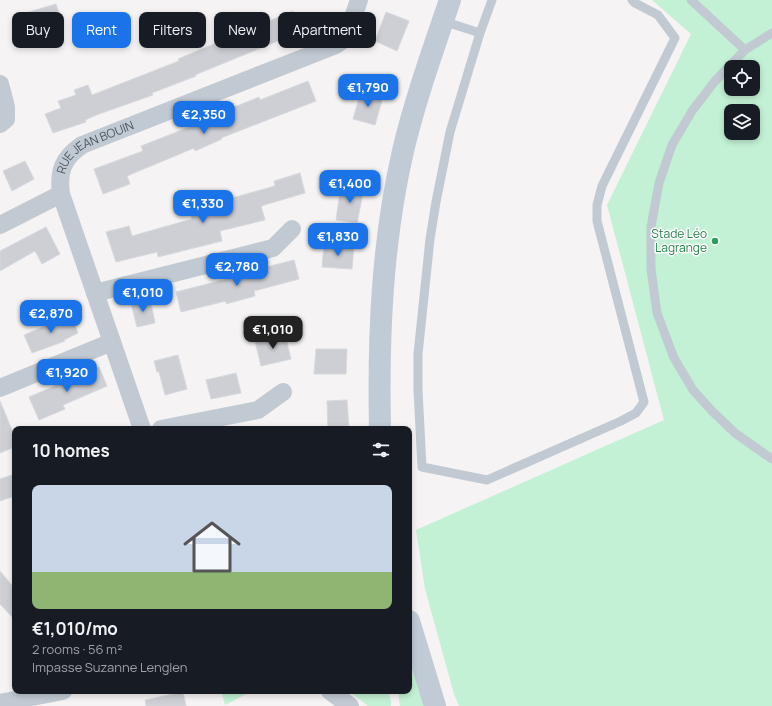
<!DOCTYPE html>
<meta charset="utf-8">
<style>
:root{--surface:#171b24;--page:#242831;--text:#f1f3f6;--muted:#9ea1a6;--line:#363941;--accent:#1a73e8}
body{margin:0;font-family:Manrope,sans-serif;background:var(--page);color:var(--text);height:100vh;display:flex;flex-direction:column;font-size:15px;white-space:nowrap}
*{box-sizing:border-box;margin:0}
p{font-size:13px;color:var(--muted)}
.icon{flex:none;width:22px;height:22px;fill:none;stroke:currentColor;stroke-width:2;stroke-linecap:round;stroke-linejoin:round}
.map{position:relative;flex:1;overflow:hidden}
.sheet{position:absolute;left:12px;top:426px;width:400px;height:268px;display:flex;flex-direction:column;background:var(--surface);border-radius:8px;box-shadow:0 2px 6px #0003}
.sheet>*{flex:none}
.top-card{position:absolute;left:12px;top:12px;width:400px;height:36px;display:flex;gap:8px}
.buttons{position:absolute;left:724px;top:60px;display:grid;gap:8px}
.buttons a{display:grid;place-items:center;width:36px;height:36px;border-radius:8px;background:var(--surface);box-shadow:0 2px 6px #0003;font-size:20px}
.price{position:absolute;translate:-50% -34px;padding:0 9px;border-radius:8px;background:var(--accent);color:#fff;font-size:13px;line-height:26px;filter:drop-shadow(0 1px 2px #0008)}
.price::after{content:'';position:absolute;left:50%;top:24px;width:12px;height:9px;margin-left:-6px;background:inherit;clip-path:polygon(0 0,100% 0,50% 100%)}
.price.selected{background:#222;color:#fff}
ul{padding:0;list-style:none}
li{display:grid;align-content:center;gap:8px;height:212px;padding:0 20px}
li+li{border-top:1px solid var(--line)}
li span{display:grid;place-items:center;height:124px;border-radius:8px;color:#555}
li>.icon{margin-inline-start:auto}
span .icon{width:72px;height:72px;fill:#fffc;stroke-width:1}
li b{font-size:17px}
h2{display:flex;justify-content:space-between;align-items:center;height:48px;padding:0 20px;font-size:17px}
.tag{padding:0 14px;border-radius:8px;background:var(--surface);box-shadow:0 2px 6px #0003;font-size:14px;line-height:36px}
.tag.selected{background:var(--accent);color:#fff}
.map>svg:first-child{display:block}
.green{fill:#c3f1d5;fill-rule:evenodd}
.building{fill:#cdcfd5;stroke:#d7d9de}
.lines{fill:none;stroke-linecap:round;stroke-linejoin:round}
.service{stroke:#c1cad2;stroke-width:9}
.minor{stroke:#c1cad2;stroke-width:18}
.secondary{stroke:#c1cbd6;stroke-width:22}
.leisure-dot{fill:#2e9e5b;stroke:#fff;stroke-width:1.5}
.labels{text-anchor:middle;stroke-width:3;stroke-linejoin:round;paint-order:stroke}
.street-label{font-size:12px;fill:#4a5661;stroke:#fff}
.leisure-label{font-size:12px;fill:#27864d;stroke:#fff;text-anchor:end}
</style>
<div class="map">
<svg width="772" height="706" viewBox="0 0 772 706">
<rect width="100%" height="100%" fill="#f5f3f3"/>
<path class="green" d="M 652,0 L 772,0 L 772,706 L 459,706 L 454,694 L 425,589 L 416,530 L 664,420 L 607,205 L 691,34 ZM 731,67 L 753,67 L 753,89 L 731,89 ZM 731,111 L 753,111 L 753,133 L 731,133 Z
M 409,661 L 411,661 L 425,706 L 400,706 L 398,691 L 409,691 Z
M 221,691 L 252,691 L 225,705 Z
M 349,691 L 388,691 L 391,701 L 391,706 L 368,706 Z"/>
<path class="building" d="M 56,4 L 64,27 L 46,33 L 49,42 L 34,47 L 22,14 Z
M 293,11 L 302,31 L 195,75 L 196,76 L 152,93 L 153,95 L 99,114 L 85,120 L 86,122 L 53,133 L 45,114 L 61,108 L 58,101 L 76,95 L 74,90 L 88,85 L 92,95 L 179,61 L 178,59 Z
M 386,12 L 409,21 L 397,51 L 375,41 Z
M 308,81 L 316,101 L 221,138 L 222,139 L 195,151 L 194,148 L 127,176 L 130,184 L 103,194 L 94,169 L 143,151 L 141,146 L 233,110 L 232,108 L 259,97 L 260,100 Z
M 361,91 L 383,97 L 375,125 L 353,119 Z
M 25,161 L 34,179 L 12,191 L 3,171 Z
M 300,173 L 305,193 L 261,206 L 265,220 L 220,231 L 222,241 L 158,257 L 157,252 L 116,262 L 106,232 L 129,226 L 132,236 L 192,219 L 191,216 L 234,205 L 232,198 L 275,186 L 274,181 Z
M 341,185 L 364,188 L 357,223 L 336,220 Z
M 46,227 L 60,254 L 42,264 L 35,251 L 0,271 L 0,251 Z
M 324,245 L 354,246 L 352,269 L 322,267 Z
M 294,260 L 299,279 L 254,291 L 255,296 L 226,304 L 226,301 L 181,312 L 176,292 L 239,276 L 239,274 Z
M 150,298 L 155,323 L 137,327 L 131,303 Z
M 71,315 L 78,333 L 64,340 L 65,341 L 32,353 L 24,335 Z
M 285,334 L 291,359 L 261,366 L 255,341 Z
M 316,349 L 347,349 L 346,374 L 314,374 Z
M 178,355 L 187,389 L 165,395 L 159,372 L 157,372 L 154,361 Z
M 99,367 L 107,386 L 63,405 L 65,409 L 39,420 L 29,397 Z
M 236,373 L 241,393 L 211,399 L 206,380 Z
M 347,400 L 349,429 L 328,429 L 327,401 Z
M 0,401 L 15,437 L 15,447 L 0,453 Z
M 15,474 L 15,496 L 0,501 L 0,479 Z
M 0,571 L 15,589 L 15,620 L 0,604 Z
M 183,692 L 186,706 L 146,706 L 145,700 Z"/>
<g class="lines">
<path class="service" d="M 492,0 L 480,33 L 450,132 L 436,202 L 430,239 L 418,354 L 418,390 L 422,467 L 487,480 L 621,421 L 636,413 L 644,402 L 597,221 L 597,205 L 602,186 L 675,38 L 658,15 L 635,3 L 632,0
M 691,0 L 745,50 L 715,81 L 692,111 L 672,145 L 659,183 L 651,227 L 651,269 L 657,313 L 674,358 L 693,390 L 712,411 L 735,433 L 772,459
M 443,21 L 480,33
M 745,50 L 772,33"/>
<g class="minor">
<path d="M 0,84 L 6,107 L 6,119 L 0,124"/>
<path d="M 0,225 L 61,194"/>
<path d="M 95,293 L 273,248 L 292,229"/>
<path d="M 0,388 L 112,342"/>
<path id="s1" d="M 142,429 L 61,194 C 58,171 63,158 82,145 L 336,45 L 346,38 L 359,0"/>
<path d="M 161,429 L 258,410 L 283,392"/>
<path d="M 330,691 L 350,706"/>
<path d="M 0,703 L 63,691"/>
</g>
<path class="secondary" d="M 380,429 C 378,336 382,242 403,151 C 415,100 433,50 450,0
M 409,621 L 435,706"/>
</g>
<circle class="leisure-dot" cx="715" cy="241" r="4"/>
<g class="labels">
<g class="street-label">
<text dy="4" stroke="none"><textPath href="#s1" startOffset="315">RUE JEAN BOUIN</textPath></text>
</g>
<g class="leisure-label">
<text x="707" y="238">Stade Léo<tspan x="707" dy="14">Lagrange</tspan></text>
</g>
</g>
</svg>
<div class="buttons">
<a><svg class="icon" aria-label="locate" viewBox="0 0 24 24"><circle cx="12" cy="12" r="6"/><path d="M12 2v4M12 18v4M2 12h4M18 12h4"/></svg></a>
<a><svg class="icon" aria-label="layers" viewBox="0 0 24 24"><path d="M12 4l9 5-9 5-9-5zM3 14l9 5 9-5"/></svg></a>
</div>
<b class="price" style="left:368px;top:108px">€1,790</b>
<b class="price" style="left:204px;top:135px">€2,350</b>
<b class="price" style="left:350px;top:204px">€1,400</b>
<b class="price" style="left:203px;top:224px">€1,330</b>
<b class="price" style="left:338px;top:257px">€1,830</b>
<b class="price" style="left:237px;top:287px">€2,780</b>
<b class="price" style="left:143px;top:313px">€1,010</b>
<b class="price" style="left:51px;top:334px">€2,870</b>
<b class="price selected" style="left:273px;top:350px">€1,010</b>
<b class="price" style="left:67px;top:393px">€1,920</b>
<div class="top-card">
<a class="tag">Buy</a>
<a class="tag selected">Rent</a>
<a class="tag">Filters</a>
<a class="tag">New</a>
<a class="tag">Apartment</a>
</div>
<section class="sheet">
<h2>10 homes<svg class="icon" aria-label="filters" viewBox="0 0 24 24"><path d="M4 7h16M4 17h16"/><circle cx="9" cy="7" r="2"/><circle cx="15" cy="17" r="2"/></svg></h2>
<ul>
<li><span style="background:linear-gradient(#c9d6e8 70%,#8fb573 0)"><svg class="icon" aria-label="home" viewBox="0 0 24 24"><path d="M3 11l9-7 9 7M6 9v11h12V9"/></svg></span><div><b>€1,010/mo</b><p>2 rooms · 56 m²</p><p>Impasse Suzanne Lenglen</p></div></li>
</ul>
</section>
</div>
